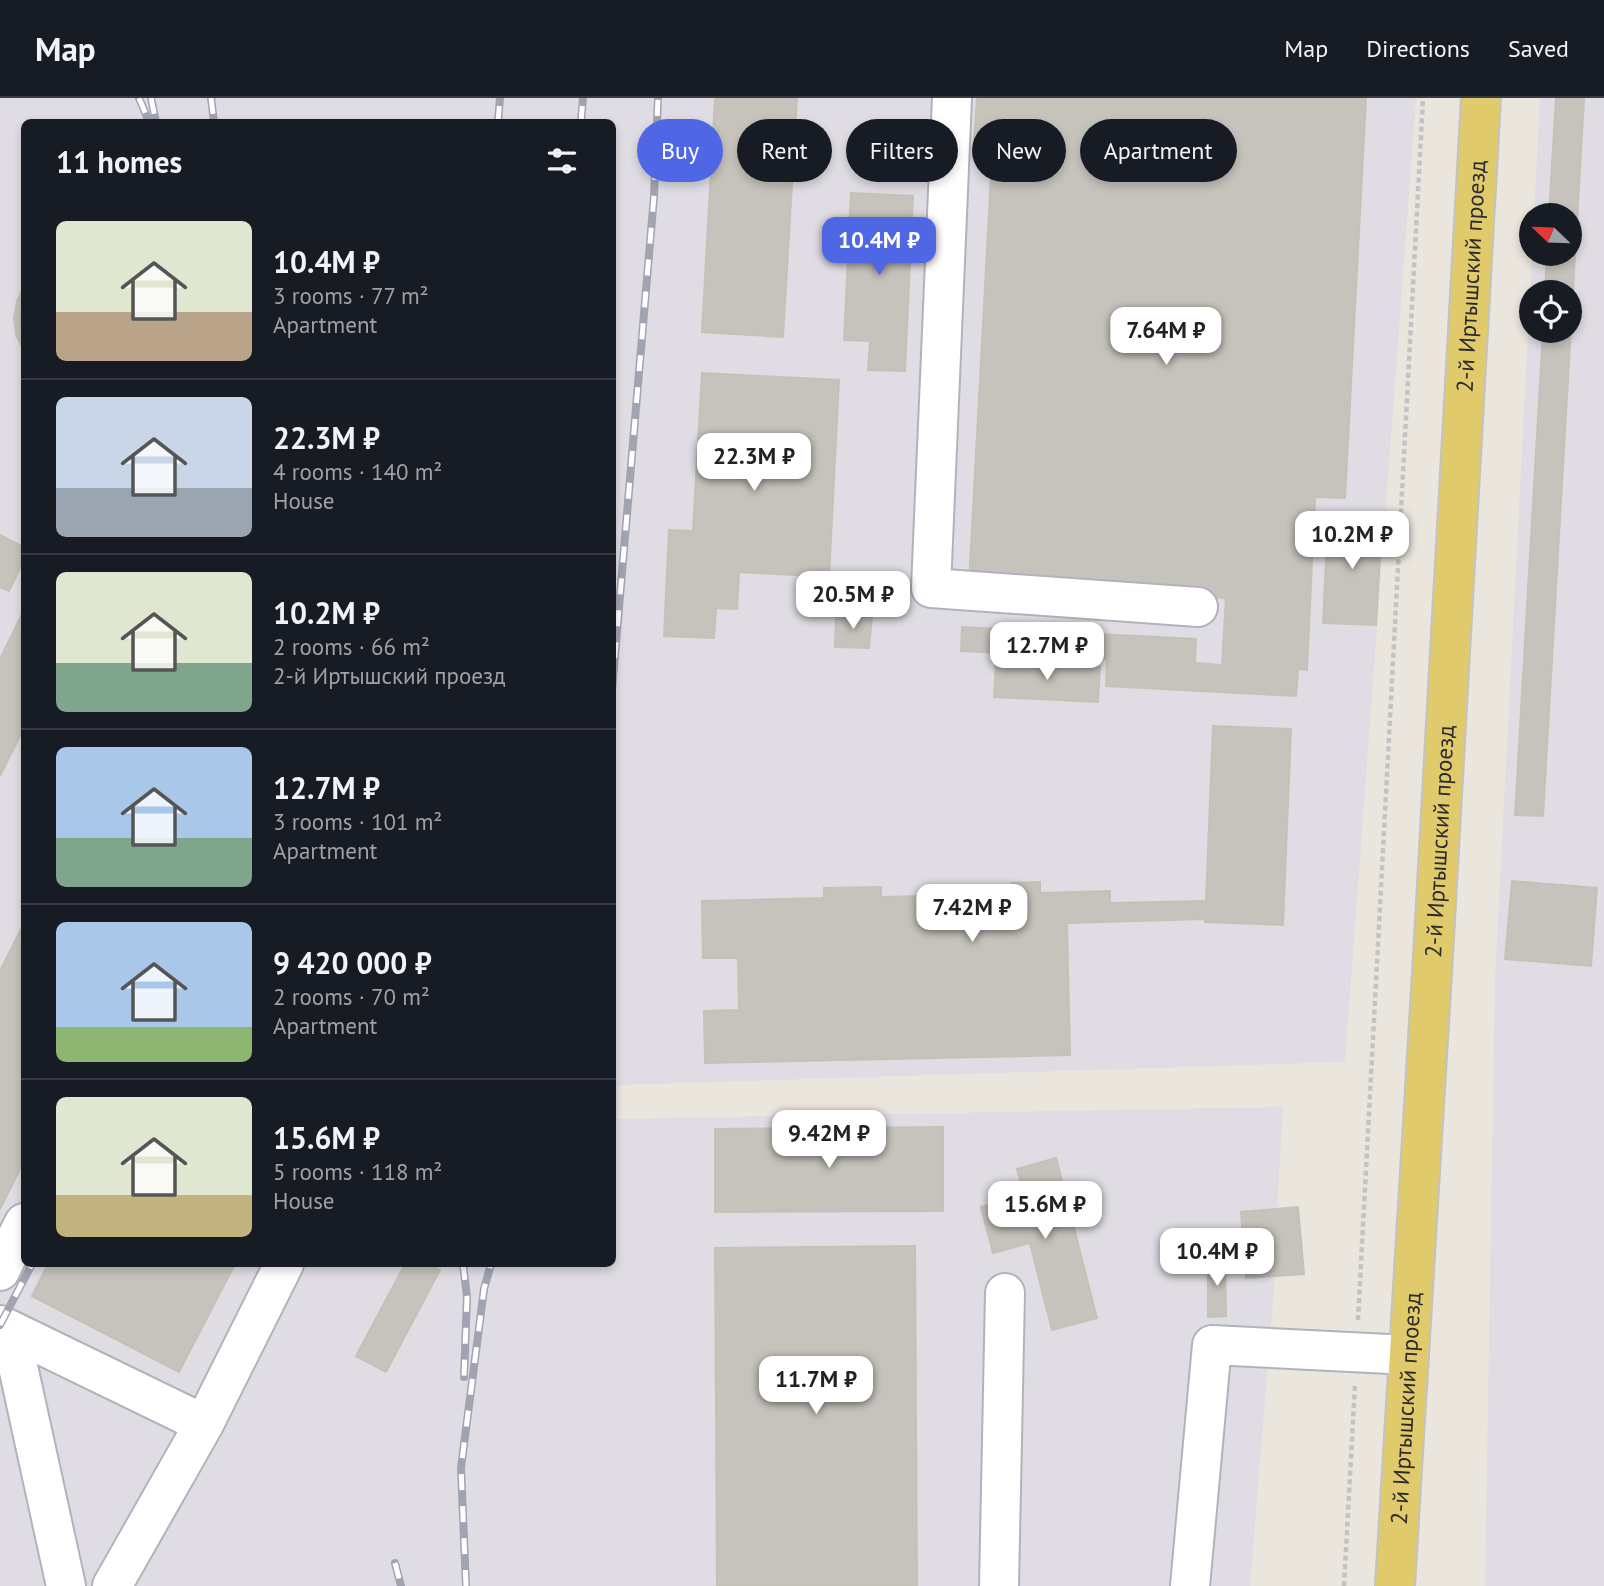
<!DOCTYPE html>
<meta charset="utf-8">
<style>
:root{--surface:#171b24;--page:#242831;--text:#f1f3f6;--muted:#9ea1a6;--line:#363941;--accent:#4f66e5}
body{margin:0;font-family:"PT Sans",sans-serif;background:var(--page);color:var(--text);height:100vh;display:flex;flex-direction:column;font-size:26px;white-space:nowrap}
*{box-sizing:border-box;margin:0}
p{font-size:23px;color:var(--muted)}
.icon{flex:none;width:38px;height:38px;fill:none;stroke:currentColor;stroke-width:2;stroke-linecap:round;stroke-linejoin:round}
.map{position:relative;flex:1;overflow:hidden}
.sheet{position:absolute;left:21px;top:21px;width:595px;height:1148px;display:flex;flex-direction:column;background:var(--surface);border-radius:10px;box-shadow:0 4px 10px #0003}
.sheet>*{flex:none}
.hud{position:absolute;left:637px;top:21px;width:665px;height:63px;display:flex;gap:14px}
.needle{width:46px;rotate:293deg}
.controls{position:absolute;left:1519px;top:105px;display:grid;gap:14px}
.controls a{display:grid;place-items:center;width:63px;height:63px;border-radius:50%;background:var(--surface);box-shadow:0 4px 10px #0003;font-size:35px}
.price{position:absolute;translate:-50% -60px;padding:0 16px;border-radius:14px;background:#fff;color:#222;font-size:23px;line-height:46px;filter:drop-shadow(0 2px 4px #0008)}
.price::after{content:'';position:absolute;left:50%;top:42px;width:21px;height:16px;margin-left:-10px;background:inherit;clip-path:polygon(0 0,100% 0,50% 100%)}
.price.selected{background:var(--accent);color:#fff}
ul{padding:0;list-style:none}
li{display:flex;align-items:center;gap:21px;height:175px;padding:0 35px}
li+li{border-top:2px solid var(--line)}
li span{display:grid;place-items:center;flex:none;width:196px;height:140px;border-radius:10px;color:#555}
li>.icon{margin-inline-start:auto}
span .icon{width:84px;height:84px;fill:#fffc;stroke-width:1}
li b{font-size:30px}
h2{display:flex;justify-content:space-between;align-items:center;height:84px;padding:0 35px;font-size:30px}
.tag{padding:0 24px;border-radius:32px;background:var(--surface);box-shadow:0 4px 10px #0003;font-size:24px;line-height:63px}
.tag.selected{background:var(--accent);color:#fff}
header{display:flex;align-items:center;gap:42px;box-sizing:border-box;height:98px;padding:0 35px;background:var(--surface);border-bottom:2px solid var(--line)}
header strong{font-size:33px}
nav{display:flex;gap:38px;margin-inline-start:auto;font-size:24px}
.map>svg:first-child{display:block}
.industrial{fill:#dfdde3;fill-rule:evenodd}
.building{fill:#c6c3bc;stroke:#c5c1b7;stroke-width:2}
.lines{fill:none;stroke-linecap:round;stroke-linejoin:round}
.minor-casing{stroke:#b1b3bc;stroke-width:42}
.major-casing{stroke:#c3c3c3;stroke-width:42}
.path{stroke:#c3c3c3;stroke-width:4.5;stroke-dasharray:5 3.5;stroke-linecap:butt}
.minor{stroke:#fff;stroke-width:38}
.major{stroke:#e1ca6c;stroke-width:38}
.rail-casing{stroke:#a1a3b2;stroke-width:8}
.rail{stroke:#fff;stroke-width:5;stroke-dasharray:16;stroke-linecap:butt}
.labels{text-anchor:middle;stroke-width:6;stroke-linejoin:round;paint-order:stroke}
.street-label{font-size:23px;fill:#2a2a2a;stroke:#fff}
</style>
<header>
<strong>Map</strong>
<nav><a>Map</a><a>Directions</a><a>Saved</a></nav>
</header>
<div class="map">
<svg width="1604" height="1488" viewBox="0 0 1604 1488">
<rect width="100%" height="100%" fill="#eae5dd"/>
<path class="industrial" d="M 0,0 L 1416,0 L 1345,964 L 618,987 L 618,1021 L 1283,1009 L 1277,1110 L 1298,1109 L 1304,1176 L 1275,1178 L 1250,1488 L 0,1488 ZM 24,24 L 612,24 L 612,1166 L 24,1166 Z
M 1540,0 L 1604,0 L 1604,1488 L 1485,1488 L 1495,882 L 1532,156 L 1570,156 L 1570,117 L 1534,117 ZM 1531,194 L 1570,194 L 1570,233 L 1531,233 Z"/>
<path class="building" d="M 715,0 L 797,0 L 783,239 L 702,234 Z
M 977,0 L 1366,0 L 1345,400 L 1315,399 L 1307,572 L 1298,571 L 1296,598 L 1106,588 L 1107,561 L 961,553 L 962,529 L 1196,541 L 1195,565 L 1222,567 L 1226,500 L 969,486 L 992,59 L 973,58 Z
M 1556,0 L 1584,0 L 1543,718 L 1515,717 L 1543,233 L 1570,233 L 1570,194 L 1545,194 L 1547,156 L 1570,156 L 1570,117 L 1549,117 Z
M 851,95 L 913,98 L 905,273 L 868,272 L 870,243 L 844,242 Z
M 24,189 L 24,252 L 16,237 L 14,220 L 17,203 Z
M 702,275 L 839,282 L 829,479 L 739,474 L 737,511 L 716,510 L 714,540 L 664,538 L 669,432 L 693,433 Z
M 1328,419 L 1382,422 L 1376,527 L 1323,525 Z
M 0,437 L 24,449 L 24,462 L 9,493 L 0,489 Z
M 24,512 L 24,630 L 0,678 L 0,561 Z
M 836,516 L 872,518 L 869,550 L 835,549 Z
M 996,563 L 1100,569 L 1098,604 L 994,599 Z
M 1213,628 L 1291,631 L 1283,827 L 1205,824 L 1205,821 L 1067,825 L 1070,957 L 705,965 L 704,913 L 739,912 L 738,860 L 703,860 L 702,803 L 824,800 L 824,790 L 881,789 L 881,799 L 1013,796 L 1012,785 L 1040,784 L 1040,795 L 1110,793 L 1110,805 L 1206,803 Z
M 1512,783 L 1597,790 L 1591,868 L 1505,861 Z
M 24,825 L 24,1063 L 0,1111 L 0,873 Z
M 943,1029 L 943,1113 L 715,1114 L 715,1031 Z
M 1056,1060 L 1097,1220 L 1052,1232 L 1030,1145 L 993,1155 L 981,1109 L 1024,1097 L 1017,1071 Z
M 1298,1109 L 1304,1176 L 1246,1180 L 1241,1114 Z
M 915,1148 L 917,1488 L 717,1488 L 715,1150 Z
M 1225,1160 L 1226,1218 L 1208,1219 L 1208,1161 Z
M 48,1166 L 235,1166 L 179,1274 L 32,1198 Z
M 405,1166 L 428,1166 L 440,1172 L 386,1274 L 356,1258 Z"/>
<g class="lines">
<g class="minor-casing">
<path id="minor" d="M 952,0 L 931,490 L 1198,509
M 0,1173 L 24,1125
M 0,1227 L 204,1326
M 10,1232 L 66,1488
M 112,1488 L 204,1326 L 284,1166
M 999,1488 L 1005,1195
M 1190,1488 L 1212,1247 L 1409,1257"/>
</g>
<g class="major-casing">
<g id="major">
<path id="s1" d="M 1395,1488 L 1433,858 L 1481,0"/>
</g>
</g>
<path class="path" d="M 1358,1222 L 1423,0
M 1344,1488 L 1355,1286"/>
<use href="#minor" class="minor"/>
<use href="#major" class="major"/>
<g class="rail-casing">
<path id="rail" d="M 139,0 L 149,24
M 151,0 L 156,24
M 211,0 L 214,24
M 498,24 L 500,0
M 581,24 L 583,0
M 612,592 L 654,98 L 658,0
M 463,1166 L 467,1199 L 464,1279
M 0,1227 L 32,1166
M 395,1465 L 401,1488
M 466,1488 L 461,1370 L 484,1191 L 491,1166"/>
</g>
<use href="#rail" class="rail"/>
</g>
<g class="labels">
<g class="street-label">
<text dy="8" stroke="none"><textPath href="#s1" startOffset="1312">2-й Иртышский проезд</textPath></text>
<text dy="8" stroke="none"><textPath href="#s1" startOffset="746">2-й Иртышский проезд</textPath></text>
<text dy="8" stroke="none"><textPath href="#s1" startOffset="178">2-й Иртышский проезд</textPath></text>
</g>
</g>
</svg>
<div class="controls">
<a><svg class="needle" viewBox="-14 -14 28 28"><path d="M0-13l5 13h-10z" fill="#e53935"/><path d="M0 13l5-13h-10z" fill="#9ea1a6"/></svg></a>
<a><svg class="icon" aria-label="locate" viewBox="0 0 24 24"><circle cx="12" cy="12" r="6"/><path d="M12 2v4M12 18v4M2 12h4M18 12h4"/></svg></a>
</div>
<b class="price selected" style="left:879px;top:179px">10.4M ₽</b>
<b class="price" style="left:1166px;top:269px">7.64M ₽</b>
<b class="price" style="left:754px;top:395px">22.3M ₽</b>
<b class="price" style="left:1352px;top:473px">10.2M ₽</b>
<b class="price" style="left:853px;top:533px">20.5M ₽</b>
<b class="price" style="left:1047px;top:584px">12.7M ₽</b>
<b class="price" style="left:972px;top:846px">7.42M ₽</b>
<b class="price" style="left:829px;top:1072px">9.42M ₽</b>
<b class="price" style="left:1045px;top:1143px">15.6M ₽</b>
<b class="price" style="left:1217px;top:1190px">10.4M ₽</b>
<b class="price" style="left:816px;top:1318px">11.7M ₽</b>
<div class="hud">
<a class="tag selected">Buy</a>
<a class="tag">Rent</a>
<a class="tag">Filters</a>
<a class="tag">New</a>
<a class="tag">Apartment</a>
</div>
<section class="sheet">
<h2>11 homes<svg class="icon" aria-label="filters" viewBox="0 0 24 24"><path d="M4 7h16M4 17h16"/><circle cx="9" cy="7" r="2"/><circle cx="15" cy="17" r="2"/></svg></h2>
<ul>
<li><span style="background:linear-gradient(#dfe7d0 65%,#b9a48a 0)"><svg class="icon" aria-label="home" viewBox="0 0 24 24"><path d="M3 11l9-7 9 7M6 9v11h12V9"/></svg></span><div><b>10.4M ₽</b><p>3 rooms · 77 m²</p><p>Apartment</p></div></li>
<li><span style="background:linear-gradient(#c9d6e8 65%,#9aa5b1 0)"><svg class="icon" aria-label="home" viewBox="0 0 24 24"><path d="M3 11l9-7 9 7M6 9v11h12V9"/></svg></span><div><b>22.3M ₽</b><p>4 rooms · 140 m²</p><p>House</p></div></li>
<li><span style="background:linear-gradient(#dfe7d0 65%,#7fa58c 0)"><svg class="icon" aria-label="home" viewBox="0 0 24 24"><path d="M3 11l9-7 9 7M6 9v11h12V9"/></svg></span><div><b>10.2M ₽</b><p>2 rooms · 66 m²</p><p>2-й Иртышский проезд</p></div></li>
<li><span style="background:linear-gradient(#a9c7e8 65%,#7fa58c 0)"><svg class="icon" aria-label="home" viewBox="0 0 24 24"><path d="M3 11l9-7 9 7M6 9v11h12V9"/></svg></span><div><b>12.7M ₽</b><p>3 rooms · 101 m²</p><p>Apartment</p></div></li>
<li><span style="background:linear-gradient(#a9c7e8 75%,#8fb573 0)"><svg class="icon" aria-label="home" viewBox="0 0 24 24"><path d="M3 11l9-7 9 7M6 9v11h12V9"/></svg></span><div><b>9 420 000 ₽</b><p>2 rooms · 70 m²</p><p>Apartment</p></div></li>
<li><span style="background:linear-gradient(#dfe7d0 70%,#c2b280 0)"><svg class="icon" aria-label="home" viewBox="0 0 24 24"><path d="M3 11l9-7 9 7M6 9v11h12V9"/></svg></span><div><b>15.6M ₽</b><p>5 rooms · 118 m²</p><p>House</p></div></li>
</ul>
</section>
</div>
